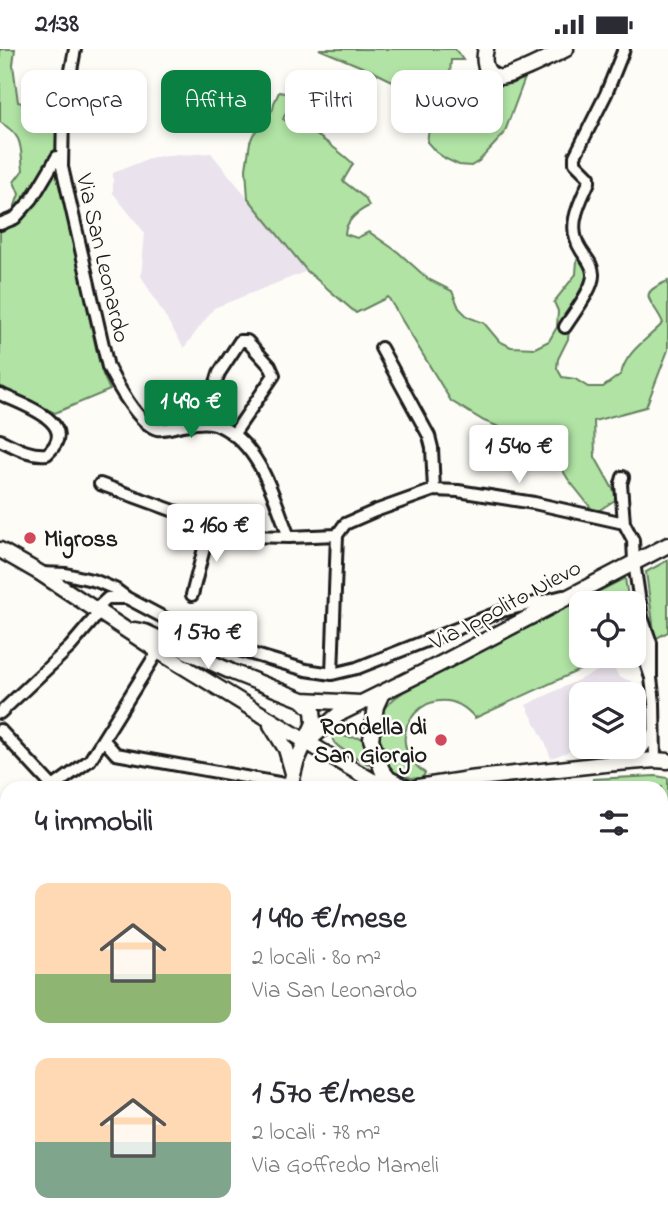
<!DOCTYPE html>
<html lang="it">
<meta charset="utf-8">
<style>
:root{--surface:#fff;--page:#f2f2f3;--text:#2b2b33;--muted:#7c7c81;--accent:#0b8043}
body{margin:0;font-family:"Indie Flower",sans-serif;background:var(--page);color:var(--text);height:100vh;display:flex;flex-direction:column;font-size:26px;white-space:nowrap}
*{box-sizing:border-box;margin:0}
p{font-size:23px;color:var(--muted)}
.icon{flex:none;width:38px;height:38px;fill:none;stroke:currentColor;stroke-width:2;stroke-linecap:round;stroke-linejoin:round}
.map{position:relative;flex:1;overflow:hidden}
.drawer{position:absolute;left:0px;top:732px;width:668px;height:450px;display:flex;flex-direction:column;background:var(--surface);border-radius:21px 21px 0 0;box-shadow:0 4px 10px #0003}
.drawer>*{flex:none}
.top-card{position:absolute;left:21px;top:21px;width:626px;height:63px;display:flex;gap:14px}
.buttons{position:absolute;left:569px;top:542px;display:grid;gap:14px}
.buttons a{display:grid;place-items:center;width:77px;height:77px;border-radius:14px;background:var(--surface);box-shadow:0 4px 10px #0003;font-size:35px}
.price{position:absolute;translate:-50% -60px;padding:0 16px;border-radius:7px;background:#fff;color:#222;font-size:23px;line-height:46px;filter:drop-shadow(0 2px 4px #0008)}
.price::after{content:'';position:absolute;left:50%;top:42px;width:21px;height:16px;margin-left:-10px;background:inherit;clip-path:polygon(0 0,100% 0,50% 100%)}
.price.on{background:var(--accent);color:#fff}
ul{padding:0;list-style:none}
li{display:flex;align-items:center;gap:21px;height:175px;padding:0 35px}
li span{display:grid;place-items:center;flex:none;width:196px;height:140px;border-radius:14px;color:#555}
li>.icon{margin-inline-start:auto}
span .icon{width:84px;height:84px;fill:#fffc;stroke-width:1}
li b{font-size:30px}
h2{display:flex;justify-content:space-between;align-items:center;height:84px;padding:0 35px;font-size:30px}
.chip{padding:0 24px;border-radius:14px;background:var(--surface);box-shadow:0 4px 10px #0003;font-size:24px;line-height:63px}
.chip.on{background:var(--accent);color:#fff}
.status{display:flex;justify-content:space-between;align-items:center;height:49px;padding:0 35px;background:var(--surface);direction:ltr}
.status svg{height:19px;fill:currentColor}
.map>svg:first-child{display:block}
.built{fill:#eae2ec}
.green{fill:#b0e3a4;stroke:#668060;stroke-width:2}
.water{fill:#93c7f1;stroke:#63839c;stroke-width:2}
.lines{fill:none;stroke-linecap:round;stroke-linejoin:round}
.street-casing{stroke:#1c1c1c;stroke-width:16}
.secondary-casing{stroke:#1c1c1c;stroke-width:19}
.street{stroke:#fdfcf7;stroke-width:10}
.secondary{stroke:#fdfcf7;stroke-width:14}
.poi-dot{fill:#d1495b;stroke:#fdfcf7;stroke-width:2.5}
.labels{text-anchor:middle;stroke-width:5;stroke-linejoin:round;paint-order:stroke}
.street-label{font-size:24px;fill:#1c1c1c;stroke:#fdfcf7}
.poi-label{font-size:24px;font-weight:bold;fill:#1c1c1c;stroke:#fdfcf7;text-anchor:start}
</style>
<div class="status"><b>21:38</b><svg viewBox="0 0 49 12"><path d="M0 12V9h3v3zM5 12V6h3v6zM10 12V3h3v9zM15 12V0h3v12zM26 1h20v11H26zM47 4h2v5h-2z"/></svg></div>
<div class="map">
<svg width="668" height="1180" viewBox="0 0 668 1180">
<rect width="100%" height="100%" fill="#fdfcf7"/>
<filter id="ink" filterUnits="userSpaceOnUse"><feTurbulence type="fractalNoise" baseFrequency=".0143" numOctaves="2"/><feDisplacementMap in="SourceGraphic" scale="14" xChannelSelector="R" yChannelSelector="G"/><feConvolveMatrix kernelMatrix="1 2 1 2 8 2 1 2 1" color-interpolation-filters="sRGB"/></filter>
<g filter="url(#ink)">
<path class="built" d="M 211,104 L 307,222 L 214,259 L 184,299 L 141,227 L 145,184 L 113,144 L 113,124 L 153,108 Z
M 612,615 L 619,628 L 631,632 L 641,641 L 648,661 L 646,662 L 647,665 L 638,666 L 637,663 L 634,664 L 634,646 L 581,646 L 581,698 L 551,709 L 544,691 L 526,656 Z"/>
<path class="green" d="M 0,0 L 15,0 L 13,16 L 18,53 L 59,64 L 56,101 L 12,165 L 19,145 L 14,133 L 23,121 C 20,96 24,88 0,73 Z
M 319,0 L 455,0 L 463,11 L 451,11 L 450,25 L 448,27 L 420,42 L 409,40 L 374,23 Z
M 525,29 L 504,85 L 479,112 L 471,117 L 459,116 L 446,110 L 436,103 L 427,93 L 432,58 L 424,48 L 446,38 L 447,41 L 497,34 L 511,35 Z
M 279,43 L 289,45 L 295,57 L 288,60 L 283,70 C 292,77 299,77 308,81 C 317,85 348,109 353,115 L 343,132 L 365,149 L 369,157 C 357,163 346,171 345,185 L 357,189 L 369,183 L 398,203 L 428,230 L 452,242 L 459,259 L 468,268 L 484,274 L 499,292 L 511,298 L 535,299 L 549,292 L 557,278 L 558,262 L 554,253 L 576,225 L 577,211 L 586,206 L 596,214 L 586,232 L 583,241 L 577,249 L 570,270 L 568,290 L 558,310 L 557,319 L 562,328 L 575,330 L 588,338 L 603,338 L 621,325 C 626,302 648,290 663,274 C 654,251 633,246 668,232 L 668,301 L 646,358 L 594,372 L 595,408 L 618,449 L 595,464 L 568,430 L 548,397 L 484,372 L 451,352 L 388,248 L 356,264 L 307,222 L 248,149 L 246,120 L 250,93 L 253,86 L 273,60 L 274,54 Z
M 59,115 L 61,134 L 97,304 L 103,326 L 110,341 L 55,364 L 0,339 L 0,178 L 23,169 L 45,141 Z
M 668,511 L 668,583 L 655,590 L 646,523 Z
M 625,529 L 629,555 L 581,555 L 581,607 L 610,607 L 475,669 C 435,620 372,687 425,724 L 421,731 C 411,729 396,726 389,719 C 384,714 382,705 381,698 C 374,669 380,658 405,642 Z
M 335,679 L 346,688 L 364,689 L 372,714 L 368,715 C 360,710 335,699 333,691 C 331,685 333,683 335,679 Z
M 656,727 L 668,729 L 668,764 L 662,768 L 662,738 L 594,738 L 593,730 Z"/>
<path class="water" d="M 668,793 L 668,908 L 662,911 L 662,796 Z
M 210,1174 L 359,1174 L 355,1180 L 208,1180 Z"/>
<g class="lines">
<g class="street-casing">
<path id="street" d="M 75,0 L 63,64 L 62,118 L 108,318 C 116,334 139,376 157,380 C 165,381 175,378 183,376 C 195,374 209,371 220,377 C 261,397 274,449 289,488
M 0,175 L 15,169 L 32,150 L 57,108 L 61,108
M 565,278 C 573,265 594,239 593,225 C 593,215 585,208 581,201 C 566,178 579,155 589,133 L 589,128 L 575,114 L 575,107 L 606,45 L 624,0
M 381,299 L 429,387 L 432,399 L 434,441
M 0,345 C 23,356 82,374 47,405 C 30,407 15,398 0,391
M 210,353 L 219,324 L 240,292 L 247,292 L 270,317 L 274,326 L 233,386
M 623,428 L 621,435 L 624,474
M 100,435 L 243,487 L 289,488 L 337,486
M 337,486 L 345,475 L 375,462 L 434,441 L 458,442 L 534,454 L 624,474 L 633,491 L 634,513 L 642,568 L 651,594 L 651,629
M 40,524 L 66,525 L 96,532 L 115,540 L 127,549 L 189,582 L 242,602 L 306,621 L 332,625 L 357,619 L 502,562 L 563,547
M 192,546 L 210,476
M 95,561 L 108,549 L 127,549
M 641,575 L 640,596 L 651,629 L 654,654 L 655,711
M 332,625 L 337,486
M 0,664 L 70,598 L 99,564
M 0,681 L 53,738
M 103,690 L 116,705 L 290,736
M 634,712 L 654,683
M 53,738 L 90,711 L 158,602
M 0,775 L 7,770
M 0,1006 L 7,1017
M 0,1059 L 7,1056
M 662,1067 L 668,1064
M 662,1110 L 668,1105
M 0,1155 L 7,1152
M 443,1174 L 448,1180
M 608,1174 L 611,1180
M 368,1180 L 371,1174
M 493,1180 L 501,1174
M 565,1180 L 573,1174"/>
</g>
<g class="secondary-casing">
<path id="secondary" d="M 486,0 C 483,10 484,25 497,28 C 508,30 554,6 566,0
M 0,501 L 40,524 L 158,602 L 333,709 L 373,732 L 406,738
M 135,581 L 145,583 L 232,623 L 303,651 L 313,661 L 314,674 L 296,714 L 290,738
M 382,644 L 376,657 L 371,690 L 382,721 L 389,730 L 399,735
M 303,651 L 360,654
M 271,676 L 286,700 L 293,724
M 307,693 L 339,665 L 438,616 L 668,496
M 418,738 L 469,730 L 605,715 L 655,711 L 668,712
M 0,882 L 7,884
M 0,986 L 7,983
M 108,1180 L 111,1174
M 200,1180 L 203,1174"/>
</g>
<use href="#street" class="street"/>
<use href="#secondary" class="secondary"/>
</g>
</g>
<g class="poi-dot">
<circle cx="30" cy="489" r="7"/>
<circle cx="441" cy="691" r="7"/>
</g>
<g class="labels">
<g class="street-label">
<text transform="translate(104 209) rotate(77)" y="8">Via San Leonardo</text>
<text transform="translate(505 555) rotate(-28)" y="8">Via Ippolito Nievo</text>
</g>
<g class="poi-label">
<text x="44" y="497">Migross</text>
<text x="427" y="685" text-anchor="end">Rondella di<tspan x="427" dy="28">San Giorgio</tspan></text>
</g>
</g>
</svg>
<div class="buttons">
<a><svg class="icon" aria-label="locate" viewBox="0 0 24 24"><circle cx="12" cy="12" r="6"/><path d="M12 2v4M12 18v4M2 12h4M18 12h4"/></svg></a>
<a><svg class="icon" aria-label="layers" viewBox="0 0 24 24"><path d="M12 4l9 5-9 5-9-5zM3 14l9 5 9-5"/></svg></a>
</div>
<b class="price on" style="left:191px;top:391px">1 490 €</b>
<b class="price" style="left:519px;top:436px">1 540 €</b>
<b class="price" style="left:216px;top:515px">2 160 €</b>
<b class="price" style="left:208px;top:622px">1 570 €</b>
<div class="top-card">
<a class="chip">Compra</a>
<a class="chip on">Affitta</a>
<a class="chip">Filtri</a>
<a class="chip">Nuovo</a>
</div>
<section class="drawer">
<h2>4 immobili<svg class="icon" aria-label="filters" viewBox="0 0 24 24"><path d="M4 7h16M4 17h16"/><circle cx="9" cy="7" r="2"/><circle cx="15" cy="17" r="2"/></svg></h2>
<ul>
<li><span style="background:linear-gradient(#ffd9b3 65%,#8fb573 0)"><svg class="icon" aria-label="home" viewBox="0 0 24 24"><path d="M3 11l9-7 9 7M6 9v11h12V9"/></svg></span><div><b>1 490 €/mese</b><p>2 locali · 80 m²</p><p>Via San Leonardo</p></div></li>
<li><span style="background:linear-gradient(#ffd9b3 60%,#7fa58c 0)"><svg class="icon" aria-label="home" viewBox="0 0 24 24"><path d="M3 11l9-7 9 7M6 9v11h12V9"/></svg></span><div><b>1 570 €/mese</b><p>2 locali · 78 m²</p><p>Via Goffredo Mameli</p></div></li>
</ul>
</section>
</div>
